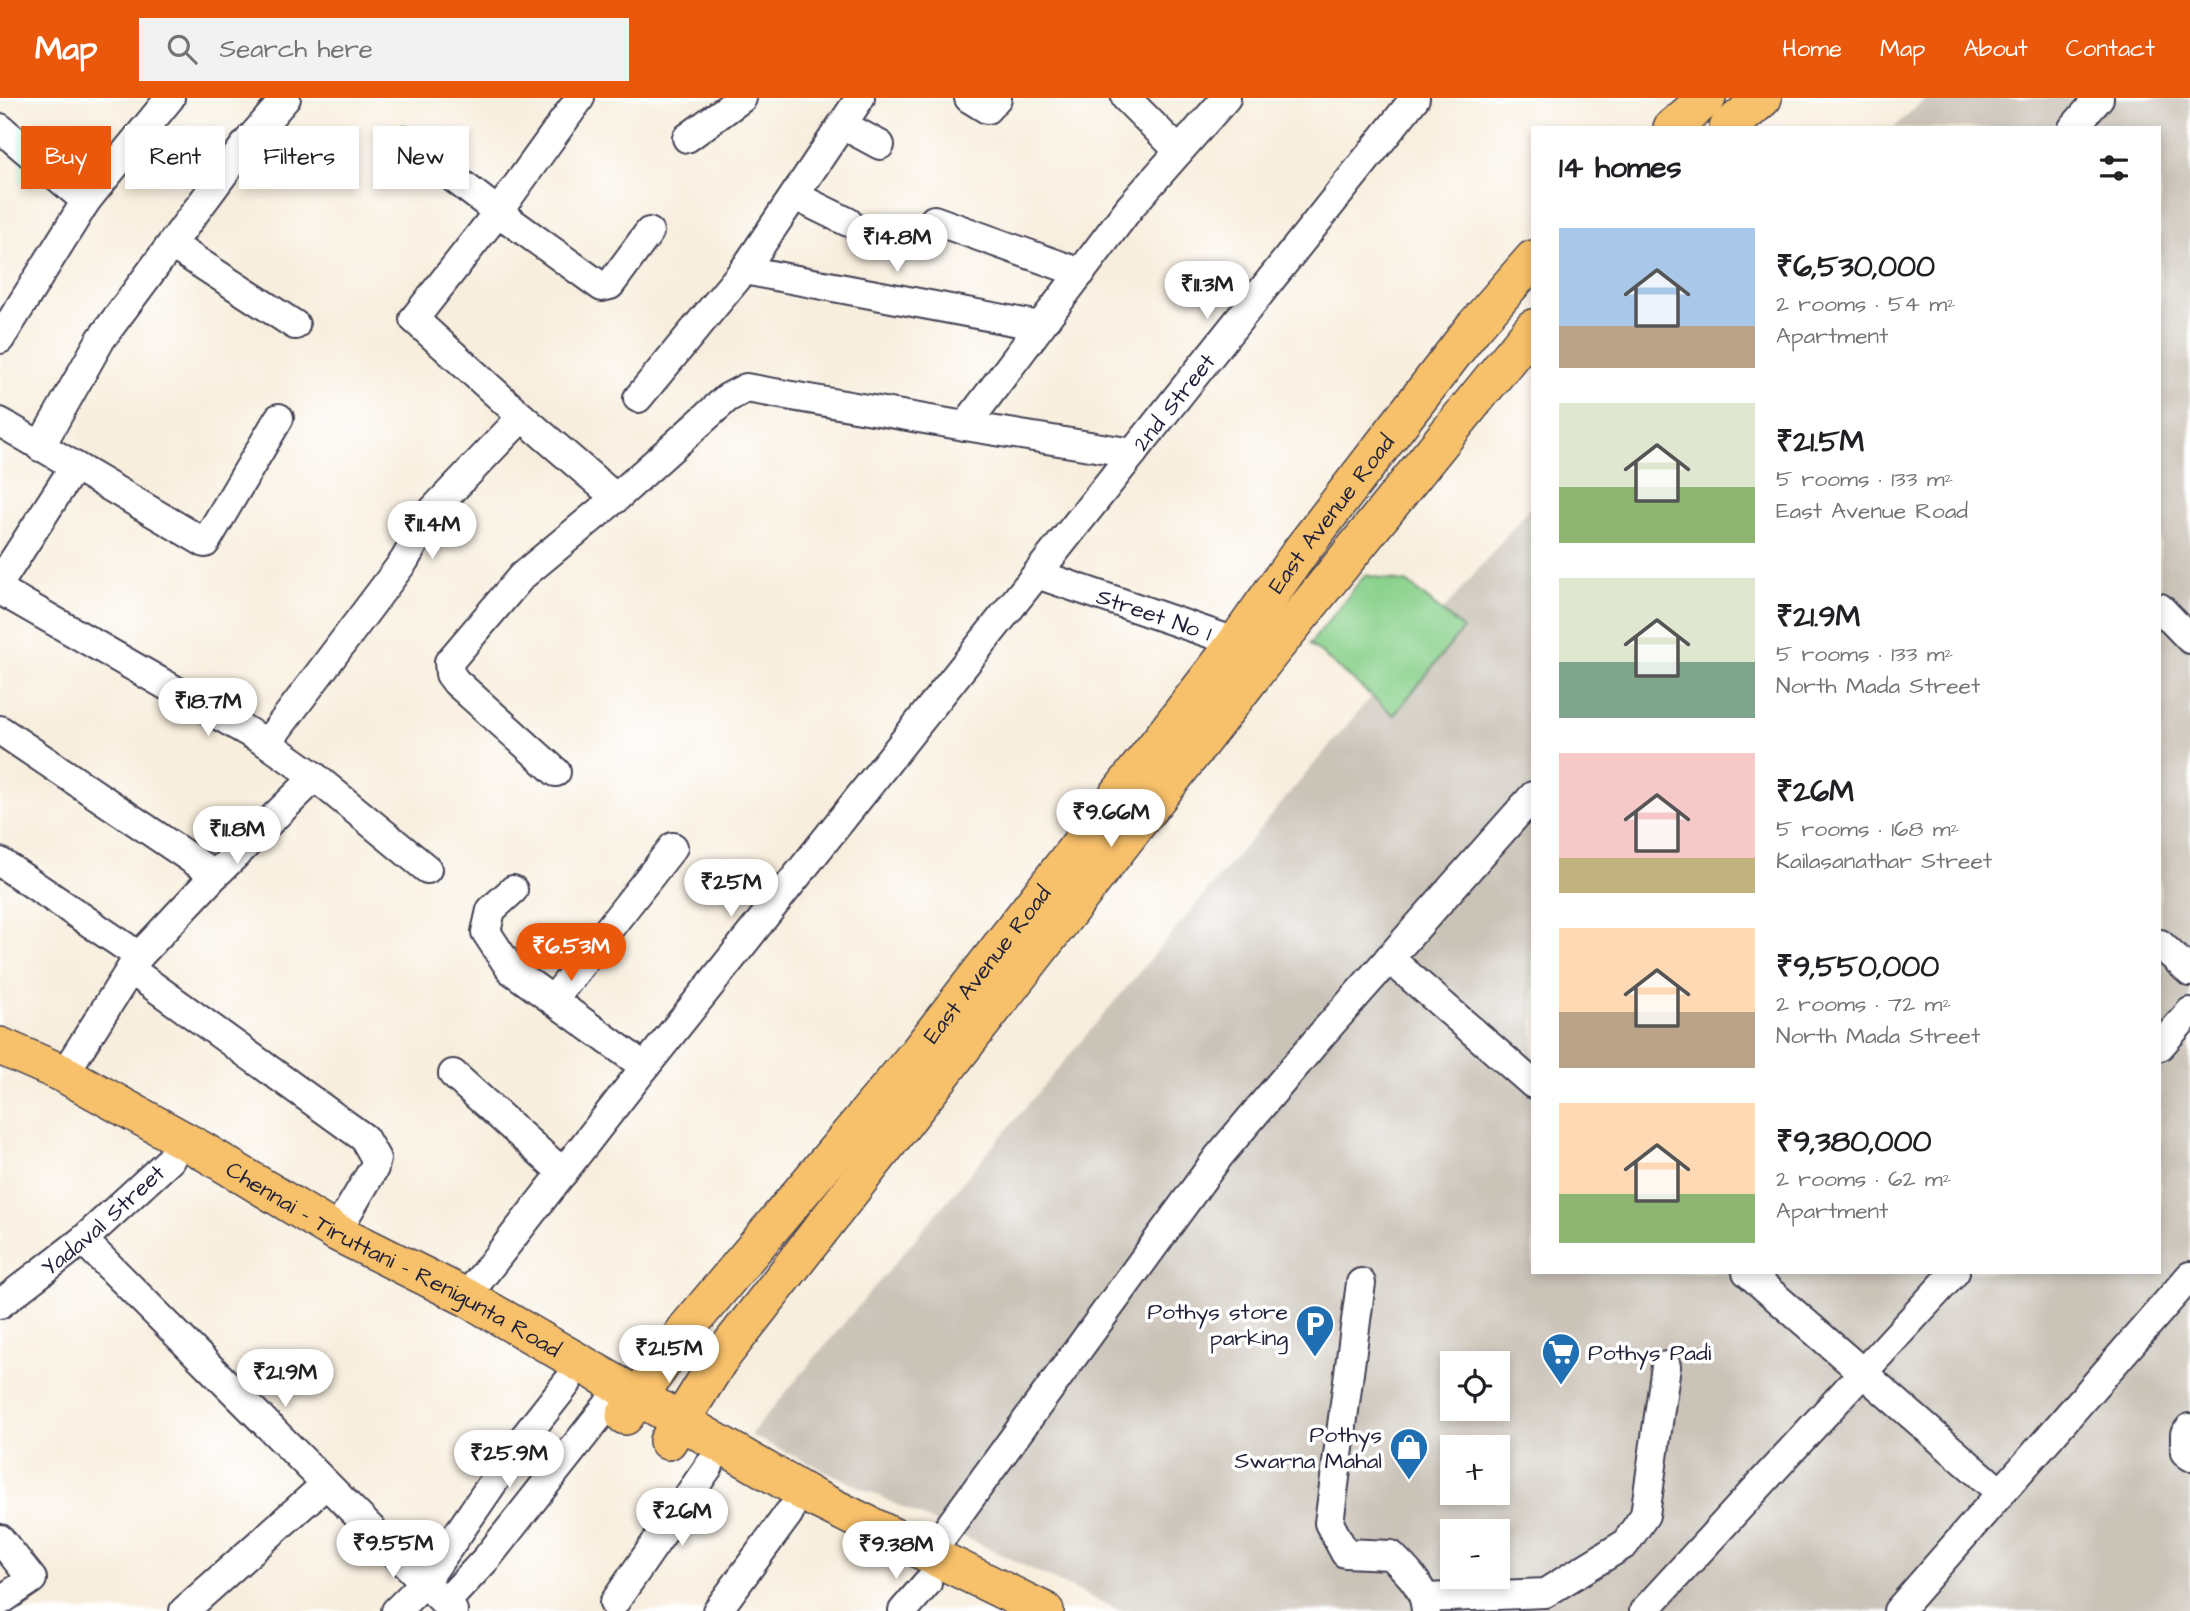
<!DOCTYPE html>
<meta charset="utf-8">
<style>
:root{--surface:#fff;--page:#f2f2f2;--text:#202124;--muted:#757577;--accent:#ea580c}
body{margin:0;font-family:"Architects Daughter",sans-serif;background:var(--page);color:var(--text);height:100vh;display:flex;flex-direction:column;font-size:26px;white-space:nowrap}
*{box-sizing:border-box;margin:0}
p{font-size:23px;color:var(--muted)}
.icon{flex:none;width:38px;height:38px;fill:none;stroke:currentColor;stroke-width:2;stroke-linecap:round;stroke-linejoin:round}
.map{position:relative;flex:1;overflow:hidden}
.drawer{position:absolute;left:1531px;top:28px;width:630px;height:1148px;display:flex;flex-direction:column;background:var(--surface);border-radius:0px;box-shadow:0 4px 10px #0003}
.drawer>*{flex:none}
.guide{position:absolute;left:21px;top:28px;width:665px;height:63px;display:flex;gap:14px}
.tools{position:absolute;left:1440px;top:1253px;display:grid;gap:14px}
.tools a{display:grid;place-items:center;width:70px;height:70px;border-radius:0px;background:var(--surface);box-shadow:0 4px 10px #0003;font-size:35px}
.price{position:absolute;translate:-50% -60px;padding:0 16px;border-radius:24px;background:#fff;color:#222;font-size:23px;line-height:46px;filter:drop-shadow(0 2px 4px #0008)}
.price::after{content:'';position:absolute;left:50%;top:42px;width:21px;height:16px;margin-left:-10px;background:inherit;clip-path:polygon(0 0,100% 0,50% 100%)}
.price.current{background:var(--accent);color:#fff}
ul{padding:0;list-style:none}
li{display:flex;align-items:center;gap:21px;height:175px;padding:0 28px}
li span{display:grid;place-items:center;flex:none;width:196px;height:140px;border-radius:0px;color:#555}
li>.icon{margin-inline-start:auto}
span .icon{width:84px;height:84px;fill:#fffc;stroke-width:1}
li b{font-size:30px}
h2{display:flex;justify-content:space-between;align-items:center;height:84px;padding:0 28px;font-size:30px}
.tag{padding:0 24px;border-radius:0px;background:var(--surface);box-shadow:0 4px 10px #0003;font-size:24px;line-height:63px}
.tag.current{background:var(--accent);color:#fff}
header{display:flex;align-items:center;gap:42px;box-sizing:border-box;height:98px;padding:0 35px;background:var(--accent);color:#fff}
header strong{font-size:33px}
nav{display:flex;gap:38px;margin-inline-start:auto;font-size:24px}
.search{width:490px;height:63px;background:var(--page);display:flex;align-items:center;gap:18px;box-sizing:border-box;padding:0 24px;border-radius:0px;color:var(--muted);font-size:26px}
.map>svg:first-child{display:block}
.industrial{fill:#cac3b8;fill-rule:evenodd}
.green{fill:#8bd28d;stroke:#567a64;stroke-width:2}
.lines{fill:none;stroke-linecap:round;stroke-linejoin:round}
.minor-casing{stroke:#424153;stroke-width:32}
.major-casing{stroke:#424153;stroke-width:40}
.minor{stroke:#fff;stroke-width:28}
.major{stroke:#f7c06b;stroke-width:37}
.labels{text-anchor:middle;stroke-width:7;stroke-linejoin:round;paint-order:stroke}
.street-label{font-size:23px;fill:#22223b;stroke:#fff}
.poi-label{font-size:23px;fill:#22223b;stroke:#fff;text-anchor:end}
</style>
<header>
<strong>Map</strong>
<div class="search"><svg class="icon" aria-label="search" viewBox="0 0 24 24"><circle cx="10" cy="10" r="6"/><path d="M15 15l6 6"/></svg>Search here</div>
<nav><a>Home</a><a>Map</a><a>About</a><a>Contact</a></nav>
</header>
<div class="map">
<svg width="2190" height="1513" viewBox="0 0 2190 1513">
<rect width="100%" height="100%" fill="#fff"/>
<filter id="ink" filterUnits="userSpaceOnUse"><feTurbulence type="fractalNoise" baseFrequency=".0143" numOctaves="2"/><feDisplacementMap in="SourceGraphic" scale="14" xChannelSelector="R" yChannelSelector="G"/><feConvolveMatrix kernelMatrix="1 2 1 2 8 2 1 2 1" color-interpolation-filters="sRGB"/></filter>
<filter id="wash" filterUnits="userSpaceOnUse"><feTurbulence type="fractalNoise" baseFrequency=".00686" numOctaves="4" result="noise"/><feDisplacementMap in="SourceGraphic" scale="28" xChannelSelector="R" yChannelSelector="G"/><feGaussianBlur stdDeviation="1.57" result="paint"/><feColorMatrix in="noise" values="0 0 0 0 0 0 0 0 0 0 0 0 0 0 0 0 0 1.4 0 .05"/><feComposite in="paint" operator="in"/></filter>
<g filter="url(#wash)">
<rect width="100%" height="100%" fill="#f8eedd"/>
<path class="industrial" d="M 1926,0 L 2190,0 L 2190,1513 L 1120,1513 L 750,1337 L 1533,406 L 1533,1174 L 2160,1174 L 2160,30 L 1893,30 ZM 1452,1265 L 1498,1265 L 1498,1311 L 1452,1311 ZM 1452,1349 L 1498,1349 L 1498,1395 L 1452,1395 ZM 1452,1433 L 1498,1433 L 1498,1479 L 1452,1479 Z"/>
<path class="green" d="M 1365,477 L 1408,485 L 1463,531 L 1394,617 L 1310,546 Z"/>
</g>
<g filter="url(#ink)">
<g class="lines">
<g class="minor-casing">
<g id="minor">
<path d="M 969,0 L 987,11 L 997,0"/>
<path d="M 1126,0 L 1179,53"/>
<path d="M 843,27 L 880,47"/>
<path d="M 0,30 L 86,103"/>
<path d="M 2073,30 L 2099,0"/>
<path d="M 687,40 L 742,0"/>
<path d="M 404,42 L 498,114 L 580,0"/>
<path d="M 795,98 L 848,124"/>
<path d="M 934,122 L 1081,175"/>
<path d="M 172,147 L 295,227"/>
<path d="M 744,172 L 1040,228"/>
<path d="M 0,241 L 86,103 L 170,0"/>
<path d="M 638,300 L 744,172 L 860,0"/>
<path d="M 522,319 L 414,221 L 498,114 L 602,189 L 610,187 L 649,134"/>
<path d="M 0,324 L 205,445 L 279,320"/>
<path d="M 40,349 L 101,241 L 245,47 L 286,0"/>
<path d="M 1133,355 L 965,328 L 1130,109 L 1226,0"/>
<path id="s1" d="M 1037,476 L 1253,550"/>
<path d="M 0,484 L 74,369"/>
<path d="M 0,492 L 267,645 L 315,679 L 427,771"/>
<path d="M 2160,510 L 2190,541"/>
<path d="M 0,632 L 215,777 L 139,858 L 64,976"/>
<path d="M 267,645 L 404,463 L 434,411 L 522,319 L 616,400"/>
<path d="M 556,674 L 456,584 L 450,576 L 449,564 L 522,478 L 616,400 L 727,300 L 746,290 L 965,328"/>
<path d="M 0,764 L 139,858"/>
<path d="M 215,777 L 315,679"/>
<path d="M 513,792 L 491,812 L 486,834 L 511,872 L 645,969"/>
<path d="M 2160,846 L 2190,874"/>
<path d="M 1389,860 L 1533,986"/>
<path d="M 131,872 L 364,1040 L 376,1061 L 374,1070 L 336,1134"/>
<path d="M 553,902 L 673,749"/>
<path d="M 2160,948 L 2190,914"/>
<path d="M 453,976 L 563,1075"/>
<path d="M 83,1142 L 453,1513"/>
<path d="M 1747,1174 L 2001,1395"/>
<path d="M 1361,1185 L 1329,1425 L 1345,1455 L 1391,1457 C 1408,1474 1425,1489 1426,1513"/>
<path id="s2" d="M 466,1199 L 645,969 L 1415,0"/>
<path id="s3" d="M 0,1206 L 83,1142 L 170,1062 L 181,1041"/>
<path d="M 2190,1330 L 2185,1336 L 2185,1354 L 2190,1358"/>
<path d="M 0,1441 L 32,1481 L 0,1503"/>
<path d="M 928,1458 L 1219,1058 L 1323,935 L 1533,698"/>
<path d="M 1425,1500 L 1545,1495 L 1625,1446 L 1645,1417 L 1666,1268"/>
<path d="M 445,1505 L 487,1460 L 607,1308"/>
<path d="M 614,1505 L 709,1368"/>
<path d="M 184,1513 L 326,1386"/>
<path d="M 396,1513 L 424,1485 L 523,1341 L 567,1285"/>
<path d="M 717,1513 L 789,1415"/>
<path d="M 903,1513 L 927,1485"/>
<path d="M 1644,1513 L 1955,1174"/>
<path d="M 1898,1513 L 2190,1178"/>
</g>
</g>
<g class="major-casing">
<g id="major">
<path d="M 1672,30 L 1707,0"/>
<path d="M 1728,30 L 1763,0"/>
<path id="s4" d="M 0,948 L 64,976 L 203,1053 L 336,1134 L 466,1199 L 812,1399 L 1045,1513"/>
<path id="s5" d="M 625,1318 L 687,1230 L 917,956 L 1235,546 L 1301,453 L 1473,230 L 1533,161"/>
<path d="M 668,1343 L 719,1262 L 1271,554 L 1533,230"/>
</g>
</g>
<use href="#minor" class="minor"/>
<use href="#major" class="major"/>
</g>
</g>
<defs>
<g id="parking-pin" transform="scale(2.0125)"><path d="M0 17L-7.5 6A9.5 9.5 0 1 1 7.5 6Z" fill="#1f6fb2" stroke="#fff"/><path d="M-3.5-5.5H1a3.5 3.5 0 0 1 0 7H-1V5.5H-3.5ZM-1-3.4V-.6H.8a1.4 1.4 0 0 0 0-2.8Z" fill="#fff"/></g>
<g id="supermarket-pin" transform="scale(2.0125)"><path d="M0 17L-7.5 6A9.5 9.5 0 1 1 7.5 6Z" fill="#1f6fb2" stroke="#fff"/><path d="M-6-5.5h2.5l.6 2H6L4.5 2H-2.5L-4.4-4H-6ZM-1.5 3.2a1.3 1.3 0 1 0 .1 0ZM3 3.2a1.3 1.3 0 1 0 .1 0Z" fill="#fff"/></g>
<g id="shop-pin" transform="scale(2.0125)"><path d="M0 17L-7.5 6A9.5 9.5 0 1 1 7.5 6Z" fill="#1f6fb2" stroke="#fff"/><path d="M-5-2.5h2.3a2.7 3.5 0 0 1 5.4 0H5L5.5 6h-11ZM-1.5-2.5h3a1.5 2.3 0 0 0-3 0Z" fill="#fff"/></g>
</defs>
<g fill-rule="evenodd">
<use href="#parking-pin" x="1315" y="1226"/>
<use href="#supermarket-pin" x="1561" y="1254"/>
<use href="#shop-pin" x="1409" y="1349"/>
</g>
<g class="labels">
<g class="street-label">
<text dy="8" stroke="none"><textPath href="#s2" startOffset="1141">2nd Street</textPath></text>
<text dy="8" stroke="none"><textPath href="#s5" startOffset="1146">East Avenue Road</textPath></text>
<text dy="8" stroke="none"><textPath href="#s1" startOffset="124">Street No 1</textPath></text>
<text dy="8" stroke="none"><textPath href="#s5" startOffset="579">East Avenue Road</textPath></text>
<text dy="8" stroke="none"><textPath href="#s3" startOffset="133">Yadaval Street</textPath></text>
<text dy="8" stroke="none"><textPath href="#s4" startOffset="448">Chennai - Tiruttani - Renigunta Road</textPath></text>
</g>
<g class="poi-label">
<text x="1288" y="1221">Pothys store<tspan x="1288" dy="26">parking</tspan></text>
<text x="1588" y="1262" text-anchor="start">Pothys Padi</text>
<text x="1382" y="1344">Pothys<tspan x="1382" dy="26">Swarna Mahal</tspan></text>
</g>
</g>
</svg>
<div class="tools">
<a><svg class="icon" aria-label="locate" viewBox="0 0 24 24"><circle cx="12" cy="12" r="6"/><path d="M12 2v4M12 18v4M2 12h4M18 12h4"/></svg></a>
<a>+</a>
<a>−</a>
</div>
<b class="price" style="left:897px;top:176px">₹14.8M</b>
<b class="price" style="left:1207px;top:223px">₹11.3M</b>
<b class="price" style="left:432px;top:463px">₹11.4M</b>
<b class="price" style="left:208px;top:640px">₹18.7M</b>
<b class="price" style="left:1111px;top:751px">₹9.66M</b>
<b class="price" style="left:237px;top:768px">₹11.8M</b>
<b class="price" style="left:731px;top:821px">₹25M</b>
<b class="price current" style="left:571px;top:885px">₹6.53M</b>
<b class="price" style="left:669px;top:1287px">₹21.5M</b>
<b class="price" style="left:285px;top:1311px">₹21.9M</b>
<b class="price" style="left:509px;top:1392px">₹25.9M</b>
<b class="price" style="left:682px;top:1450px">₹26M</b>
<b class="price" style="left:393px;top:1482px">₹9.55M</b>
<b class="price" style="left:896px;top:1483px">₹9.38M</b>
<div class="guide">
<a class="tag current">Buy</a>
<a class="tag">Rent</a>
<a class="tag">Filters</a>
<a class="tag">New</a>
</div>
<section class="drawer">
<h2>14 homes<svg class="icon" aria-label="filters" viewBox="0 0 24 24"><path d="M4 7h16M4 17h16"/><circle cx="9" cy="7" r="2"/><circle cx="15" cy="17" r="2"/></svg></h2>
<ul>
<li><span style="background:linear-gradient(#a9c7e8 70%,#b9a48a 0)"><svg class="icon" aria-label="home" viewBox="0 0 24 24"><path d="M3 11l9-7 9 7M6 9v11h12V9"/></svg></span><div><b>₹6,530,000</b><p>2 rooms · 54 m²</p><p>Apartment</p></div></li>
<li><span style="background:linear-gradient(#dfe7d0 60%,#8fb573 0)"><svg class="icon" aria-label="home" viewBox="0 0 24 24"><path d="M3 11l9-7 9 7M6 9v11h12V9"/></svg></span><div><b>₹21.5M</b><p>5 rooms · 133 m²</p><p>East Avenue Road</p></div></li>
<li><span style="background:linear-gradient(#dfe7d0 60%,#7fa58c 0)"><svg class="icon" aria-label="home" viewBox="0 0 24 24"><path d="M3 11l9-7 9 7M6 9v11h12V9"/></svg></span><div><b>₹21.9M</b><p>5 rooms · 133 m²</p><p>North Mada Street</p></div></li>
<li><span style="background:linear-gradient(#f6c9c9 75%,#c2b280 0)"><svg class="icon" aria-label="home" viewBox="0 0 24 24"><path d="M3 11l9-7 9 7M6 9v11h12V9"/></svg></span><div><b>₹26M</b><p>5 rooms · 168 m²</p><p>Kailasanathar Street</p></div></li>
<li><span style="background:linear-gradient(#ffd9b3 60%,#b9a48a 0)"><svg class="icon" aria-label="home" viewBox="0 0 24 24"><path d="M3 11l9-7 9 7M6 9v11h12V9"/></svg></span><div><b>₹9,550,000</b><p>2 rooms · 72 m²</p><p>North Mada Street</p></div></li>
<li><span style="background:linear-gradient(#ffd9b3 65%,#8fb573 0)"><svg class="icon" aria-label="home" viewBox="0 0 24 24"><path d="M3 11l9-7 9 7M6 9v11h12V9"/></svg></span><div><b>₹9,380,000</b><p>2 rooms · 62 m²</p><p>Apartment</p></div></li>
</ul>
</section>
</div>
